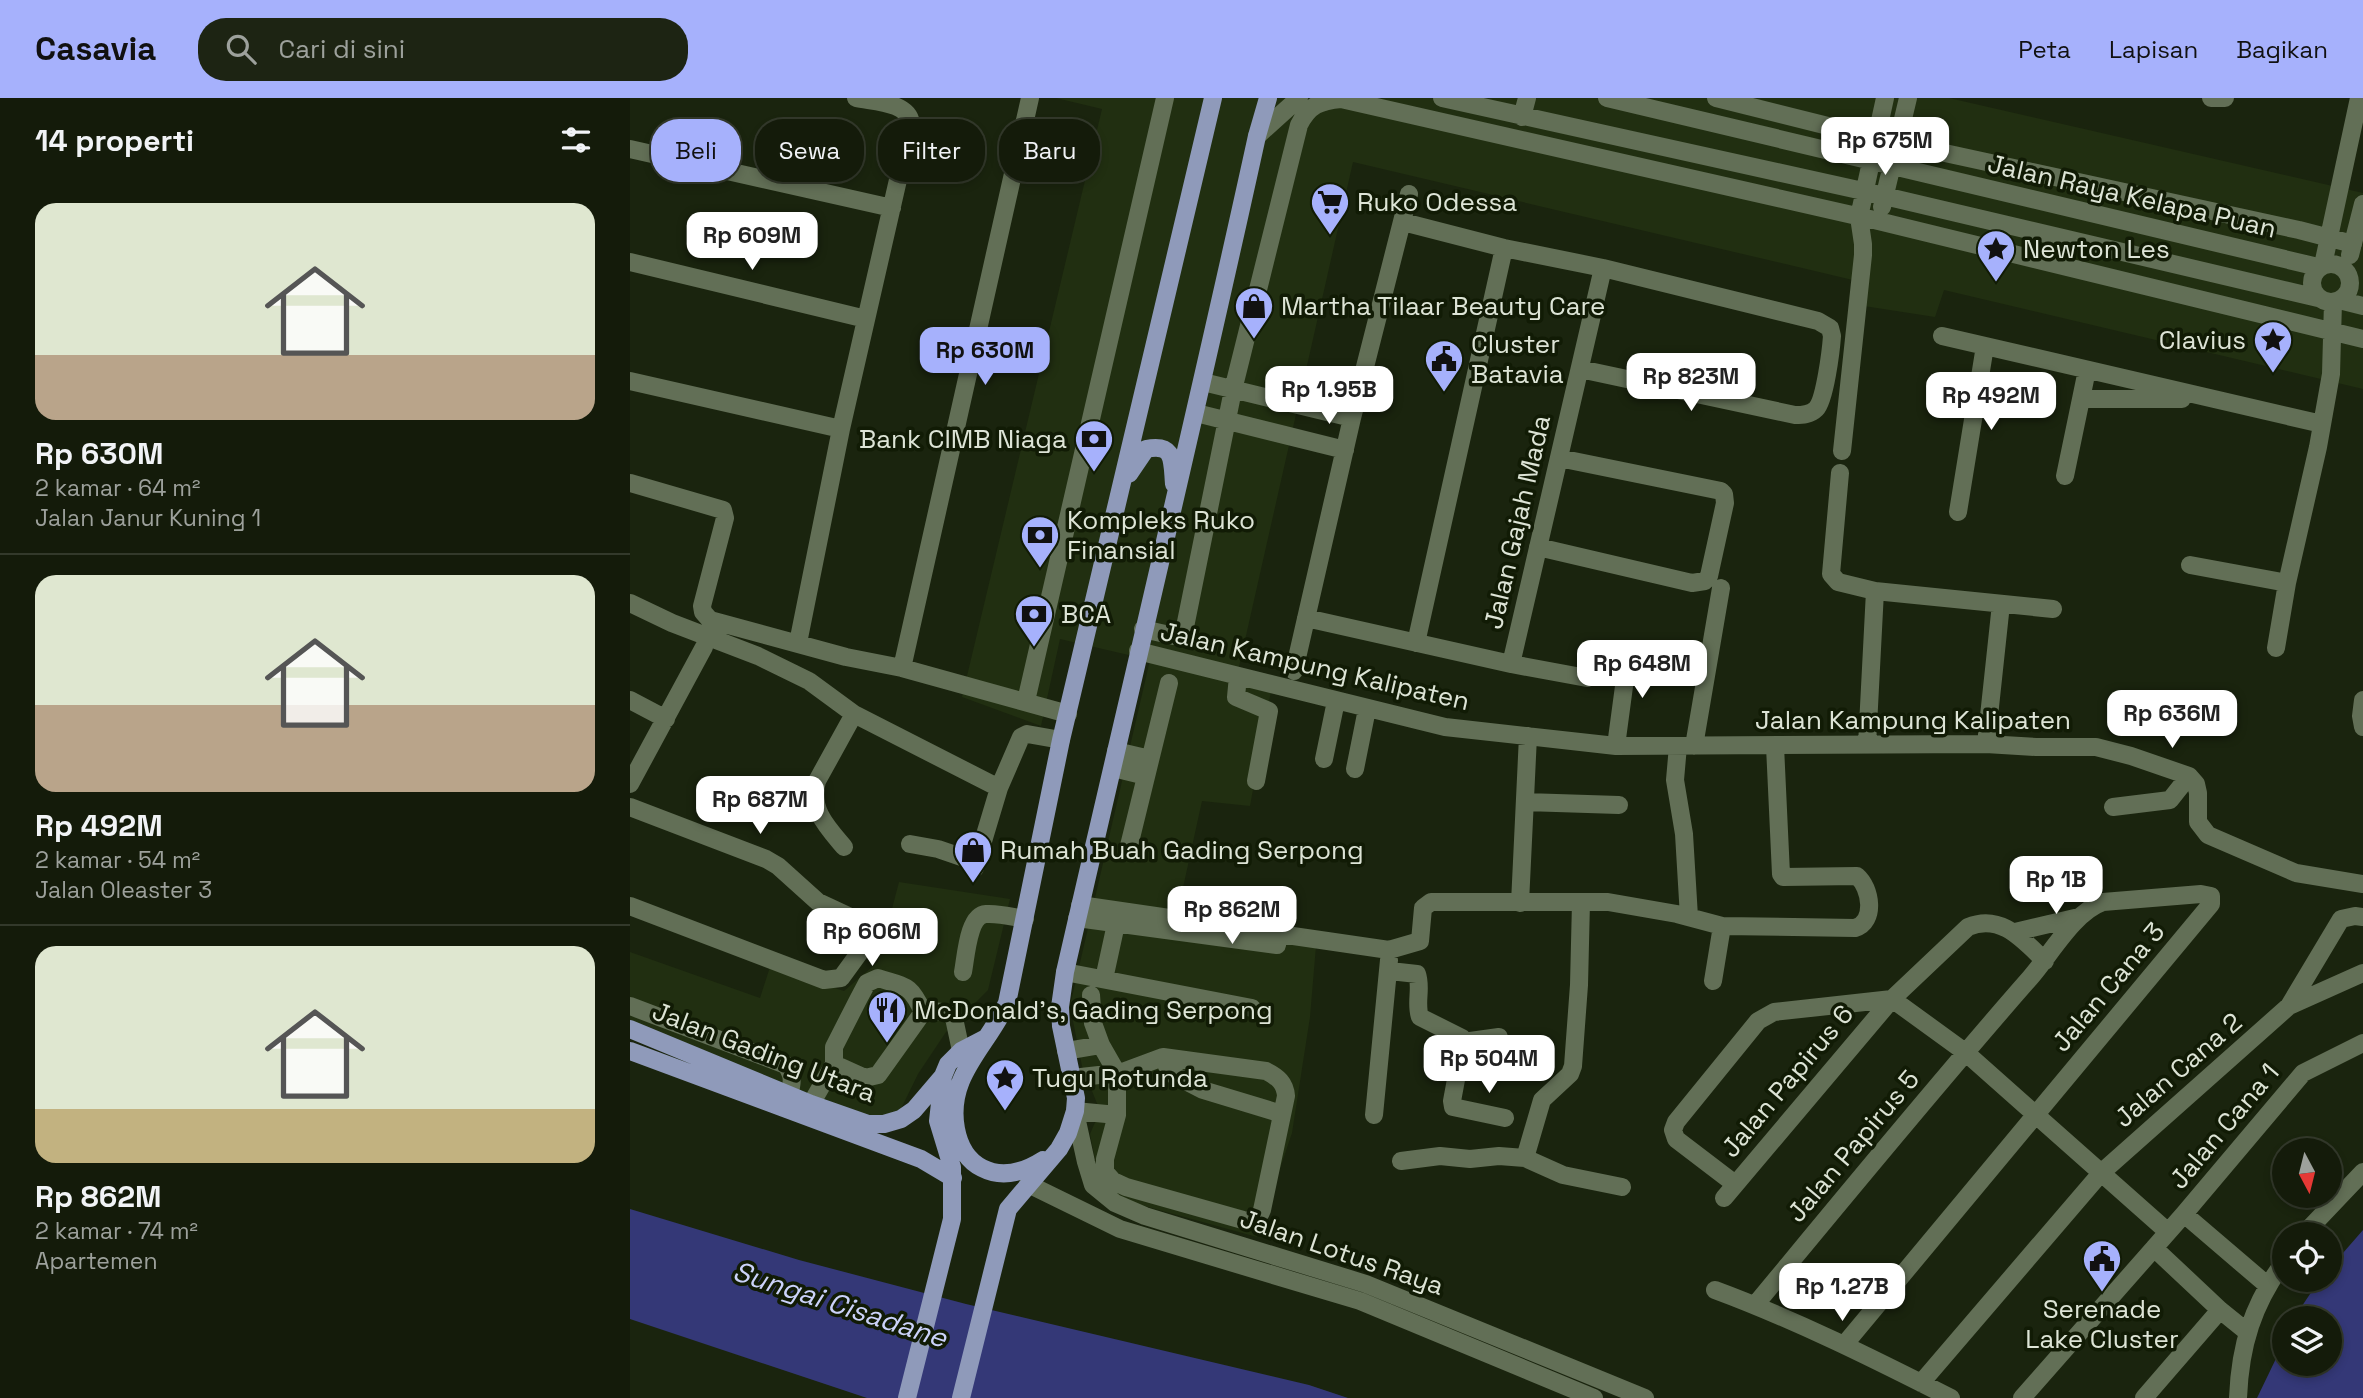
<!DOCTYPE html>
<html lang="id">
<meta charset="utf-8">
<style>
:root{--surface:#141b0a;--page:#1d2413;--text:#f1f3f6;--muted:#9da19c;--line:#33392b;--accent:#a6b1fc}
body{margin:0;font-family:"Space Grotesk",sans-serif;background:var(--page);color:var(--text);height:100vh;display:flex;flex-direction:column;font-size:26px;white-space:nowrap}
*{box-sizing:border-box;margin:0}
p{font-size:23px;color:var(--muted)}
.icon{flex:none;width:38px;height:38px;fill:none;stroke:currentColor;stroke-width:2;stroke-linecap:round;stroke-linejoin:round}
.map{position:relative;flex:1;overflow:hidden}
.panel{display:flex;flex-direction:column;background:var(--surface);width:630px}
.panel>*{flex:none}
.guide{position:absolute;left:21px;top:21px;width:665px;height:63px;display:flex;gap:14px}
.needle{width:46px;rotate:173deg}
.fabs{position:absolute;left:1642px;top:1040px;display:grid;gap:14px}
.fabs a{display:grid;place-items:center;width:70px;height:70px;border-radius:50%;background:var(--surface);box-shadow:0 4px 10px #0003,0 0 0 2px var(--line);font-size:35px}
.price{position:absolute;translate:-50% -60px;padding:0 16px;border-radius:14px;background:#fff;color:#222;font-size:23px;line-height:46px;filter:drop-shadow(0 2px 4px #0008)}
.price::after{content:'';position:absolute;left:50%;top:42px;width:21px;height:16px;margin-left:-10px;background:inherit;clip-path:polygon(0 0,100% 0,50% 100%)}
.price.current{background:var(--accent);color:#111}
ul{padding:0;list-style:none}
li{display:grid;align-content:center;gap:14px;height:371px;padding:0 35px}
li+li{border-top:2px solid var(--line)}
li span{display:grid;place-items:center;height:217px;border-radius:21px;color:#555}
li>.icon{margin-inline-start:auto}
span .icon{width:126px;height:126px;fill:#fffc;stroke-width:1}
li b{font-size:30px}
h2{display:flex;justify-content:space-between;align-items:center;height:84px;padding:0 35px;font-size:30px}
.tag{padding:0 24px;border-radius:28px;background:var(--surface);box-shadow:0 4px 10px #0003,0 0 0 2px var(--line);font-size:24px;line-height:63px}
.tag.current{background:var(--accent);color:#111}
header{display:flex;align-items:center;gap:42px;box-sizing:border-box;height:98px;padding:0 35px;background:var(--accent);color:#111}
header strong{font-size:33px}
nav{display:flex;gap:38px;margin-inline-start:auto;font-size:24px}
.search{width:490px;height:63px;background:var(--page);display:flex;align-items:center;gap:18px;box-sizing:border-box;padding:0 24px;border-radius:28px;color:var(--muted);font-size:26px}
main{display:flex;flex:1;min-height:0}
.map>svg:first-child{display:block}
.built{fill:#212f11}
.water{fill:#343877}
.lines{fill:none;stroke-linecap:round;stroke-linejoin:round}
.minor{stroke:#626f56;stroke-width:18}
.major{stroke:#8f9aba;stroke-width:18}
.labels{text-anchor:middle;stroke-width:7;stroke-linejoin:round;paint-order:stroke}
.street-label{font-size:26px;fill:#dde4d6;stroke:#111b05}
.poi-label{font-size:26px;fill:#dde4d6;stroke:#111b05;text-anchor:start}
.water-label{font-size:28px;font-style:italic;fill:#ccd3fa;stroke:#111b05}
</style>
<header>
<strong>Casavia</strong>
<div class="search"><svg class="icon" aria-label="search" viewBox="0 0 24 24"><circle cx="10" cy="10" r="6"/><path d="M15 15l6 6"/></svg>Cari di sini</div>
<nav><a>Peta</a><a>Lapisan</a><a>Bagikan</a></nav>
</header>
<main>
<section class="panel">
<h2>14 properti<svg class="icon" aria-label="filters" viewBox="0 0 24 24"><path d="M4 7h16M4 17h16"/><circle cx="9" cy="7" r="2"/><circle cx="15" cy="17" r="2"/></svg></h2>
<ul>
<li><span style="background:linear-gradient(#dfe7d0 70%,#b9a48a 0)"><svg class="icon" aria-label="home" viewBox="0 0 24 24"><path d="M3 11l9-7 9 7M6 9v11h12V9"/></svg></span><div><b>Rp 630M</b><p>2 kamar · 64 m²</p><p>Jalan Janur Kuning 1</p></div></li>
<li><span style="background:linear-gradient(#dfe7d0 60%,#b9a48a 0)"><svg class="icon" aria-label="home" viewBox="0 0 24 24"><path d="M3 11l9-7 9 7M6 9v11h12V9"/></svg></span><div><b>Rp 492M</b><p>2 kamar · 54 m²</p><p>Jalan Oleaster 3</p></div></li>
<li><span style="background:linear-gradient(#dfe7d0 75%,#c2b280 0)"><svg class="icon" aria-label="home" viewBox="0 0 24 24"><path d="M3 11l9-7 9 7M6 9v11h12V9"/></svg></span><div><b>Rp 862M</b><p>2 kamar · 74 m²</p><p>Apartemen</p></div></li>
</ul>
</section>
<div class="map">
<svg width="1733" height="1300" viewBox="0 0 1733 1300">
<rect width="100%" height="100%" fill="#1a240e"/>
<path class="built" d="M 426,0 L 1319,0 L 1733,95 L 1733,291 L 1314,192 L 1305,219 L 1221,206 L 1227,183 L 723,64 L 606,582 L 641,593 L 620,708 L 572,703 L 547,817 L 687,836 L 680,919 L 662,1035 L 627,1139 L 489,1101 L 468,1076 L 460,1036 L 470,1013 L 452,968 L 440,908 L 520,562 L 430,541 L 411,628 L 332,599 L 472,11 Z
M 269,784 L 380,801 L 358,892 L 316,934 L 288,976 L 267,1019 L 242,1025 L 0,930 L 0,854 L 130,900 L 140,869 L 214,893 L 248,864 Z"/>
<path class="water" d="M 0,1111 L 169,1162 L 336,1206 L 679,1287 L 718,1300 L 237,1300 L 0,1221 Z
M 1733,1132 L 1733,1300 L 1627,1300 L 1654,1244 L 1654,1265 L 1699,1265 L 1699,1220 L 1664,1220 L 1690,1181 L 1699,1181 L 1699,1171 Z"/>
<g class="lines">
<path class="minor" d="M 812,0 L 1233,93 L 1688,200
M 977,0 L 1688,169
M 1086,0 L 1246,40 L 1669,132 L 1723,146
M 1581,0 L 1595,0
M 892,19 L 897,0
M 627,38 L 669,0
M 0,51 L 262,110
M 1252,109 L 1278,0
M 773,124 L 874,150 L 973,170 L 1188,223 L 1200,230 L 1202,238 C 1201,252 1195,302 1186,311 C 1180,317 1172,317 1165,317 L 950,271
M 1720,157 L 1733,106
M 0,164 L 236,221
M1682 185a19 19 0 1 1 38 0a19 19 0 1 1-38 0Z
M 1693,167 L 1729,0
M 1709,202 L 1733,208
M 1312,238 L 1692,326
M 0,283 L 211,331
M 573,284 L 722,320
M 1451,301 L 1552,301
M 566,315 L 715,352
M 1212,353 L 1233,157 L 1233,146 L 1229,119 L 1255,0
M 1210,375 L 1201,476 L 1208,484 L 1245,493 L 1423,511
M 1435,378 L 1457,272
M 0,385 L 93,412 L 95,420 L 72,508 L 73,514 L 80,522 L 216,559 L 272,570 L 438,616
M 1328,414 L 1355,248
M 908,449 L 1062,485 L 1075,483 L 1079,478 L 1095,405 L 1094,396 L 1091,393 L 929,360
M 1560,467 L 1657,485
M 0,505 L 42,525 L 128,558 L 179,583 L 224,616 L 369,690
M 676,520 L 881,566 L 957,580
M 513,531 L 544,538 L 549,537 L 555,529 L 603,292 L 669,27 C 679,7 690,3 711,1 L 1240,121 L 1733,241
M 168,545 L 211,331 L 281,25 C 278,4 244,4 226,0
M 786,545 L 874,150
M 1646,550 L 1657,485 L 1688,349 L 1701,276 L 1703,204
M 508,553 L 815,629 L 986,648 L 1356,646 L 1406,649 L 1466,649 L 1501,658 L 1559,678 L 1566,686 L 1568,695 L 1568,724 L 1578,737 L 1666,775 L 1733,786
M 881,566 L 973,170
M 272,570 L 400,0
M 664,573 L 722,320 L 779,96
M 608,578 L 606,599 L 639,613 L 626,683
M 0,602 L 36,621
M 1733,602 L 1731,618 L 1733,629
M 396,603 L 535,0
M 1356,646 L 1371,506
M 1237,647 L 1245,493
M 986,648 L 999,551
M 1048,648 L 1045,682 L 1054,736 L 1059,819
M 1064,648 L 1091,490
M 486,653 L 520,661
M 694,661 L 706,603
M 483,670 L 516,678
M 725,671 L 737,611
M 0,686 L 74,549
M 895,704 L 989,707
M 0,709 L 136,761 L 148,768 L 188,804 L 233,825 L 238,831 L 235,847 L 211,880 L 194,882 L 0,808
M 1483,709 L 1540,702 L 1559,678
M 280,746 L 308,751 L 346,764
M 214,749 C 197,729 179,711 187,683 L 224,616
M 498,752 L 539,585
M 345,770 L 369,690 L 391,639 L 397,636 L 431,642
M 890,805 L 898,638
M 450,807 L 759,852 L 790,843 L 793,810 L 801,804 L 978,804 L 1047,816 L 1092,828 L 1225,830 C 1246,824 1241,790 1227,778 L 1153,779 L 1151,776 L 1145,648
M 447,820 L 647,847
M 1385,834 L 1449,819
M 760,873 L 787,876 C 792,890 785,905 790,919 L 832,940 L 833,944 L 822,1003 L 823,1009 L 875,1020
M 333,874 C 336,859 338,817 356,816 C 369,815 383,819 395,821
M 435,874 L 622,910
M 474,881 L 486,826
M 1083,883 L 1092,828
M 1262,901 L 1335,954 L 1538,1134
M 0,908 L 156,967 C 163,977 163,984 159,997
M 1659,908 L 1733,875
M 833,944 L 869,939
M 436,953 L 471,947
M 533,959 L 540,975 L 573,992 L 652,1016
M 204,966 L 235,980 L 248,977 L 293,914 C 304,914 316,911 324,920 L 331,953
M 442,980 L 487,975 L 490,975 L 533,959 L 636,973 C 648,979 655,985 656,998 L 632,1112 C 629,1121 622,1124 613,1122 L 496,1089 L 483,1083 L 475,1074 L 475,1061 L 487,1017 L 487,975 L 471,947 L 463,925 L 461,897
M 181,1006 L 204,966 L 204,949 L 229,900 L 237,885 L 248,880 C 276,889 280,886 293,914
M 445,1013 L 487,1017
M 445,1014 L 456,1064 L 463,1087 L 485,1105 L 515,1118 L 736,1186 L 1015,1300
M 744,1017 L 759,862
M 895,1060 L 933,1077 L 992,1089
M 771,1063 L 810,1058 L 840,1061 L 869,1058 L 895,1060 L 912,1002 L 940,976 L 943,968 L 949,887 L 951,804
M 398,1086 L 490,1131 L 730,1203 L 964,1300
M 1105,1086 L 1046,1041 L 1043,1032 L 1046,1024 L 1128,923 L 1144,914 L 1262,901
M 1094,1100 L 1262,901 L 1338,829 C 1371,815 1393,842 1415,863
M 1554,1116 L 1637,1187
M 1674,1136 L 1733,1074
M 1524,1150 L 1590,1212 L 1616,1233
M 1085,1192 C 1166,1222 1244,1261 1321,1300
M 1125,1207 C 1216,1097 1306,987 1400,880 C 1421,856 1444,814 1473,804 L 1571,796 L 1581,798 L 1581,806 L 1214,1247
M 1291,1285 L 1471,1075 L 1659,908 L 1711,821 L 1725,818 L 1733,819
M 1392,1300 L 1554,1116 L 1673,975 L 1733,945
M 1514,1300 L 1590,1212
M 1608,1300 C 1610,1247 1623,1206 1654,1164"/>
<path class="major" d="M 499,376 L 516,351 C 545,345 542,363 544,386
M 0,931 L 181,1006 L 238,1026 L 254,1026 L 271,1021 L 284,1012 L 313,978
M 0,953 L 291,1061 L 323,1080
M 413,1062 C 394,1074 373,1081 352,1070 C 336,1062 329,1047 326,1031 C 316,978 357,949 377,905 L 431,642 L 583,0
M 277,1300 L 322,1121 L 322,1069 L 308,1023 L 313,978 L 318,966 L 331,953 L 356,940
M 331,1300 L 378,1111 L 429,1051 L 438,1035 L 445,1013 L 446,1000 L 431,928 L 430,909 L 435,874 C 499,595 566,317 627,38 L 638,0"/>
</g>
<defs>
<g id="supermarket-pin" transform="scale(2.0125)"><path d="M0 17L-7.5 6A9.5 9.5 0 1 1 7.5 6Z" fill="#a6b1fc" stroke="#111b05"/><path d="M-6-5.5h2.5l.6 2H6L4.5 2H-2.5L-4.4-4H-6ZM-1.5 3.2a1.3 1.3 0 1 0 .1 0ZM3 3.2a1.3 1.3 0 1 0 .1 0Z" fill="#111"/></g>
<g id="sight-pin" transform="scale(2.0125)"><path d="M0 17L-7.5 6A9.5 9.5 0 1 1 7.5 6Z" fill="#a6b1fc" stroke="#111b05"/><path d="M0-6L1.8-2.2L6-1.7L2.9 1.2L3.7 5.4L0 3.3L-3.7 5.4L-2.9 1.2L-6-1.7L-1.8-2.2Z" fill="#111"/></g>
<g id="shop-pin" transform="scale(2.0125)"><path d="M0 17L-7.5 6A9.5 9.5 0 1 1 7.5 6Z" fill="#a6b1fc" stroke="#111b05"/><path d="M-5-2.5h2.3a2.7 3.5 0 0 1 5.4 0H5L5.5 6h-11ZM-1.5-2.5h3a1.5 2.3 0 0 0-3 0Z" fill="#111"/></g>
<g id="civic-pin" transform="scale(2.0125)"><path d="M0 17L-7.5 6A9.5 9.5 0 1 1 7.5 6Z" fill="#a6b1fc" stroke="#111b05"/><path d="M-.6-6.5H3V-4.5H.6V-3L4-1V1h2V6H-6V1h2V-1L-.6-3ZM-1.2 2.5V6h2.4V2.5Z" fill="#111"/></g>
<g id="bank-pin" transform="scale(2.0125)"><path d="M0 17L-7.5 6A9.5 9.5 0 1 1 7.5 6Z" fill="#a6b1fc" stroke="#111b05"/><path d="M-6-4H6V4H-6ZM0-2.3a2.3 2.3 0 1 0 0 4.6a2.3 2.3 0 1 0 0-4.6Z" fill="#111"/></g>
<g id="restaurant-pin" transform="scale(2.0125)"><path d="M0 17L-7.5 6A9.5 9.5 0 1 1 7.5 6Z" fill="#a6b1fc" stroke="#111b05"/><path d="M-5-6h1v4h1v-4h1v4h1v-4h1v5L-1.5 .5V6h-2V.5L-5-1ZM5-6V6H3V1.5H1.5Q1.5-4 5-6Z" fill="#111"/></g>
</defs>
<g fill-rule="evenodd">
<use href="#supermarket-pin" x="700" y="104"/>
<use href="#sight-pin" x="1366" y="151"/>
<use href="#shop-pin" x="624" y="208"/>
<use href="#sight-pin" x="1643" y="242"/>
<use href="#civic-pin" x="814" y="261"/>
<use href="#bank-pin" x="464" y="341"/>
<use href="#bank-pin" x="410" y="437"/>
<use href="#bank-pin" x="404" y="516"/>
<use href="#shop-pin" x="343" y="752"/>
<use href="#restaurant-pin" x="257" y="912"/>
<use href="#sight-pin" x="375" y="980"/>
<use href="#civic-pin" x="1472" y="1161"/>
</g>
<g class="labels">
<g class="street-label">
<text transform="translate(1502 98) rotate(13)" y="9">Jalan Raya Kelapa Puan</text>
<text transform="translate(887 424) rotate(-77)" y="9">Jalan Gajah Mada</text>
<text transform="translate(685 568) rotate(13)" y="9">Jalan Kampung Kalipaten</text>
<text x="1283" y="631">Jalan Kampung Kalipaten</text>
<text transform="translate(1478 889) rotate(-50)" y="9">Jalan Cana 3</text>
<text transform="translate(134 954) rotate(21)" y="9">Jalan Gading Utara</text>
<text transform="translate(1548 972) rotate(-41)" y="9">Jalan Cana 2</text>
<text transform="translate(1157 983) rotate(-50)" y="9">Jalan Papirus 6</text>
<text transform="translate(1594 1028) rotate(-50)" y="9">Jalan Cana 1</text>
<text transform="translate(1223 1048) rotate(-50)" y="9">Jalan Papirus 5</text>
<text transform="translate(712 1154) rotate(19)" y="9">Jalan Lotus Raya</text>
</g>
<g class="poi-label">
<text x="727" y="113">Ruko Odessa</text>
<text x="1393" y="160">Newton Les</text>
<text x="651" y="217">Martha Tilaar Beauty Care</text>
<text x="1616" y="251" text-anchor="end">Clavius</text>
<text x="841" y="255">Cluster<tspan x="841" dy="30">Batavia</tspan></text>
<text x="437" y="350" text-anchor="end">Bank CIMB Niaga</text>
<text x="437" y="431">Kompleks Ruko<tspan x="437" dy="30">Finansial</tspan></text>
<text x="431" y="525">BCA</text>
<text x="370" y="761">Rumah Buah Gading Serpong</text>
<text x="284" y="921">McDonald's, Gading Serpong</text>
<text x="402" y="989">Tugu Rotunda</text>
<text x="1472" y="1220" text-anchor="middle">Serenade<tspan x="1472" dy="30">Lake Cluster</tspan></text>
</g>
<g class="water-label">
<text transform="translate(210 1206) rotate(18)" y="10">Sungai Cisadane</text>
</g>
</g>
</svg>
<div class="fabs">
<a><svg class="needle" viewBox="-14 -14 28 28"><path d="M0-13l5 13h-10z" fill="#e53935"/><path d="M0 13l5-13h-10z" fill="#9da19c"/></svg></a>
<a><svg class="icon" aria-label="locate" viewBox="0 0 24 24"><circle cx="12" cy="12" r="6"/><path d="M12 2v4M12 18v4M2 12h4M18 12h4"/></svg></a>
<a><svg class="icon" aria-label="layers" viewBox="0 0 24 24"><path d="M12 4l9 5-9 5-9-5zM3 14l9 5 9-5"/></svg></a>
</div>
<b class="price" style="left:1255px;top:79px">Rp 675M</b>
<b class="price" style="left:122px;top:174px">Rp 609M</b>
<b class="price current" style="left:355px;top:289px">Rp 630M</b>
<b class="price" style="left:1061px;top:315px">Rp 823M</b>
<b class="price" style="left:699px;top:328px">Rp 1.95B</b>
<b class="price" style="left:1361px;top:334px">Rp 492M</b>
<b class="price" style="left:1012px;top:602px">Rp 648M</b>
<b class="price" style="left:1542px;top:652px">Rp 636M</b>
<b class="price" style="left:130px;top:738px">Rp 687M</b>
<b class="price" style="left:1426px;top:818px">Rp 1B</b>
<b class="price" style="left:602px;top:848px">Rp 862M</b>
<b class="price" style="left:242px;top:870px">Rp 606M</b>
<b class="price" style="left:859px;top:997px">Rp 504M</b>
<b class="price" style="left:1212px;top:1225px">Rp 1.27B</b>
<div class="guide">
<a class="tag current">Beli</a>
<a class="tag">Sewa</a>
<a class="tag">Filter</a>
<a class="tag">Baru</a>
</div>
</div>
</main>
